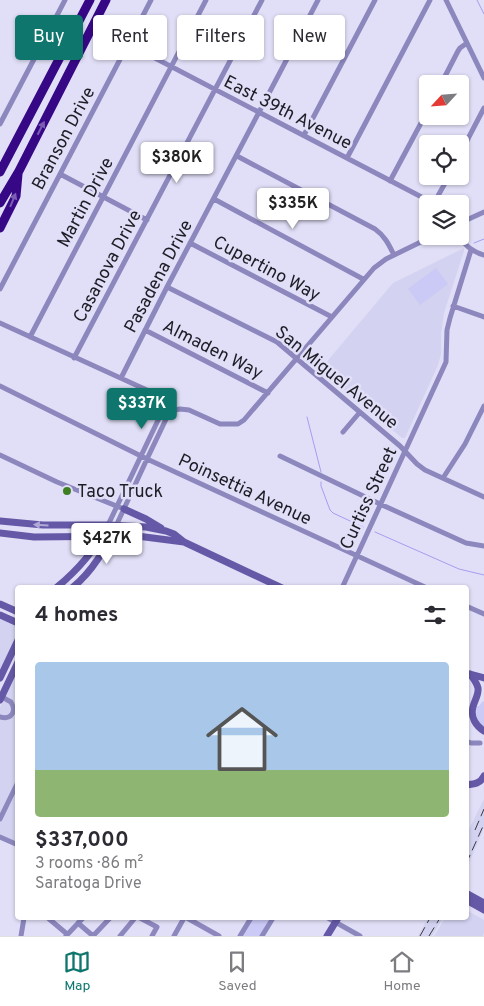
<!DOCTYPE html>
<meta charset="utf-8">
<style>
:root{--surface:#fff;--page:#f7f7f7;--text:#2b2b33;--muted:#7c7c81;--line:#e1e1e2;--accent:#0f766e}
body{margin:0;font-family:Overpass,sans-serif;background:var(--page);color:var(--text);height:100vh;display:flex;flex-direction:column;font-size:19px;white-space:nowrap}
*{box-sizing:border-box;margin:0}
p{font-size:16px;color:var(--muted)}
.icon{flex:none;width:28px;height:28px;fill:none;stroke:currentColor;stroke-width:2;stroke-linecap:round;stroke-linejoin:round}
.map{position:relative;flex:1;overflow:hidden}
.details{position:absolute;left:15px;top:585px;width:454px;height:335px;display:flex;flex-direction:column;background:var(--surface);border-radius:5px;box-shadow:0 1px 4px #0004}
.details>*{flex:none}
.guide{position:absolute;left:15px;top:15px;width:455px;height:45px;display:flex;gap:10px}
.needle{width:32px;rotate:244deg}
.fabs{position:absolute;left:419px;top:75px;display:grid;gap:10px}
.fabs a{display:grid;place-items:center;width:50px;height:50px;border-radius:5px;background:var(--surface);box-shadow:0 1px 4px #0004;font-size:25px}
.price{position:absolute;translate:-50% -42px;padding:0 11px;border-radius:5px;background:#fff;color:#222;font-size:16px;line-height:32px;filter:drop-shadow(0 1px 2px #0008)}
.price::after{content:'';position:absolute;left:50%;top:30px;width:15px;height:11px;margin-left:-8px;background:inherit;clip-path:polygon(0 0,100% 0,50% 100%)}
.price.selected{background:var(--accent);color:#fff}
ul{padding:0;list-style:none}
li{display:grid;align-content:center;gap:10px;height:265px;padding:0 20px}
li+li{border-top:1px solid var(--line)}
li span{display:grid;place-items:center;height:155px;border-radius:5px;color:#555}
li>.icon{margin-inline-start:auto}
span .icon{width:90px;height:90px;fill:#fffc;stroke-width:1}
li b{font-size:21px}
h2{display:flex;justify-content:space-between;align-items:center;height:60px;padding:0 20px;font-size:21px}
.tag{padding:0 18px;border-radius:5px;background:var(--surface);box-shadow:0 1px 4px #0004;font-size:18px;line-height:45px}
.tag.selected{background:var(--accent);color:#fff}
.menu{display:flex;justify-content:space-around;align-items:center;height:70px;border-top:1px solid var(--line);background:var(--surface);font-size:14px;color:var(--muted)}
.menu a{display:grid;justify-items:center;gap:2px}
.menu .selected{color:var(--accent)}
.map>svg:first-child{display:block}
.built{fill:#d3d2f0}
.green{fill:#cbc9f5}
.lines{fill:none;stroke-linecap:round;stroke-linejoin:round}
.stream{stroke:#a59def;stroke-width:1}
.street{stroke:#8c87bd;stroke-width:5}
.secondary{stroke:#6559a7;stroke-width:7}
.highway{stroke:#370886;stroke-width:9}
.rail{stroke:#393843;stroke-width:1;stroke-dasharray:10 5;stroke-linecap:butt}
.oneway{fill:#7b5eb3}
.oneway2{fill:#afa9d7}
.poi-dot{fill:#3d7f21;stroke:#e1dff7;stroke-width:2}
.labels{text-anchor:middle;stroke-width:5;stroke-linejoin:round;paint-order:stroke}
.street-label{font-size:18px;fill:#1e1d26;stroke:#e1dff7}
.poi-label{font-size:18px;fill:#1e1d26;stroke:#e1dff7;text-anchor:start}
</style>
<div class="map">
<svg width="484" height="936" viewBox="0 0 484 936">
<rect width="100%" height="100%" fill="#e1dff7"/>
<path class="built" d="M 464,248 L 464,251 L 444,313 L 441,334 L 441,354 L 438,365 L 405,438 L 402,438 L 330,378 L 319,371 L 393,283 Z
M 0,619 L 18,626 L 17,636 L 0,673 Z
M 17,670 L 17,846 L 0,839 L 0,707 Z
M 484,799 L 484,828 L 466,870 L 466,835 Z
M 466,910 L 484,920 L 484,932 L 483,936 L 434,936 L 445,918 L 466,918 Z
M 428,918 L 443,918 L 432,936 L 418,936 Z"/>
<path class="green" d="M 436,268 L 448,284 L 420,305 L 408,289 Z
M 483,701 L 484,702 L 484,727 C 476,722 475,715 477,706 L 479,706 Z
M 253,918 L 270,918 L 260,936 L 242,936 Z"/>
<g class="lines">
<path class="stream" d="M 477,0 L 484,14
M 474,243 L 484,239
M 307,417 L 321,472
M 321,482 L 321,486 L 330,510 L 333,513 L 363,527
M 375,532 L 459,569 L 484,575"/>
<path class="street" d="M 446,0 L 484,78
M 128,44 L 435,204
M 441,84 L 458,51 L 460,48 L 467,43
M 0,124 L 65,0
M 304,135 L 375,0
M 460,154 L 484,108
M 237,156 L 375,229 C 385,236 389,245 394,255
M 347,158 L 430,0
M 60,174 L 147,220
M 390,181 L 428,110
M 214,199 L 363,279
M 434,203 L 449,176
M 460,223 L 484,212
M 459,236 C 465,246 473,252 484,255
M 190,243 L 332,317
M 167,287 L 277,342 L 400,446 L 417,464 L 425,470 L 484,497
M 0,289 L 151,0
M 453,306 L 484,317
M 0,323 L 149,391 L 157,398 L 163,407
M 145,330 L 268,393
M 30,337 L 206,0
M 74,358 L 262,0
M 121,378 L 167,287 L 318,0
M 0,386 L 147,459 L 427,588
M 170,411 L 180,409 L 189,410 L 220,424 L 238,424 L 244,420 L 374,268 L 386,259 L 433,236
M 343,432 L 360,412
M 0,455 L 57,482 L 124,509
M 280,456 L 380,504 L 466,543 L 484,546
M 443,478 L 465,444 L 484,406
M 108,525 L 161,414
M 116,526 L 147,459 L 168,415
M 342,588 L 446,362 L 447,330 L 450,318 L 471,250
M 466,606 L 484,614
M 0,717 C 11,720 17,712 11,702 L 0,696
M 466,741 L 471,743 L 480,743
M 0,819 L 18,782
M 0,837 L 18,845
M 48,918 L 67,934
M 140,918 L 157,927 L 152,936
M 187,918 L 219,936
M 328,918 L 360,936
M 78,923 L 93,936 L 110,918
M 21,936 L 24,918
M 66,936 L 83,918
M 120,936 L 135,918
M 174,936 L 184,918
M 240,936 L 251,918
M 262,936 L 273,918"/>
<path class="secondary" d="M 124,509 L 146,519 L 161,528
M 0,521 L 43,525 L 108,525 L 146,527 L 166,531 L 174,534 L 184,542 L 282,588
M 0,533 L 34,537 L 137,536 L 184,542
M 56,588 C 79,569 94,551 108,525
M 72,588 C 93,571 105,549 116,526
M 0,604 L 18,612
M 0,615 L 18,623
M 470,674 C 473,678 477,683 478,688 C 479,695 474,701 473,707 C 470,717 476,726 484,731
M 470,674 L 484,678
M 0,678 L 18,640
M 0,700 L 18,662
M 466,785 C 474,784 480,784 484,776
M 466,893 L 484,903
M 466,900 L 484,910
M 327,936 L 338,918"/>
<path class="highway" d="M 0,172 L 90,0
M 0,203 L 19,171 L 106,0
M 0,228 L 16,196 L 18,174"/>
<path class="rail" d="M 475,830 L 484,809
M 466,864 L 484,824
M 420,936 L 430,918
M 429,936 L 440,918"/>
</g>
<defs><path id="oneway-solid" d="M-6-.8H1V-3.2L6.5 0L1 3.2V.8H-6Z" transform="scale(1.25)"/></defs>
<g class="oneway">
<use href="#oneway-solid" transform="translate(41 128) rotate(-63)"/>
<use href="#oneway-solid" transform="translate(13 200) rotate(-68)"/>
</g>
<use class="oneway2" href="#oneway-solid" transform="translate(41 525) rotate(-176)"/>
<circle class="poi-dot" cx="67" cy="491" r="5"/>
<g class="labels">
<g class="street-label">
<text transform="translate(288 112) rotate(27)" y="6">East 39th Avenue</text>
<text transform="translate(63 138) rotate(-62)" y="6">Branson Drive</text>
<text transform="translate(85 202) rotate(-62)" y="6">Martin Drive</text>
<text transform="translate(107 266) rotate(-62)" y="6">Casanova Drive</text>
<text transform="translate(267 268) rotate(28)" y="6">Cupertino Way</text>
<text transform="translate(158 276) rotate(-62)" y="6">Pasadena Drive</text>
<text transform="translate(213 349) rotate(27)" y="6">Almaden Way</text>
<text transform="translate(337 377) rotate(39)" y="6">San Miguel Avenue</text>
<text transform="translate(245 489) rotate(25)" y="6">Poinsettia Avenue</text>
<text transform="translate(368 498) rotate(-65)" y="6">Curtiss Street</text>
</g>
<g class="poi-label">
<text x="77" y="497">Taco Truck</text>
</g>
</g>
</svg>
<div class="fabs">
<a><svg class="needle" viewBox="-14 -14 28 28"><path d="M0-13l5 13h-10z" fill="#e53935"/><path d="M0 13l5-13h-10z" fill="#7c7c81"/></svg></a>
<a><svg class="icon" aria-label="locate" viewBox="0 0 24 24"><circle cx="12" cy="12" r="6"/><path d="M12 2v4M12 18v4M2 12h4M18 12h4"/></svg></a>
<a><svg class="icon" aria-label="layers" viewBox="0 0 24 24"><path d="M12 4l9 5-9 5-9-5zM3 14l9 5 9-5"/></svg></a>
</div>
<b class="price" style="left:177px;top:184px">$380K</b>
<b class="price" style="left:293px;top:230px">$335K</b>
<b class="price selected" style="left:142px;top:430px">$337K</b>
<b class="price" style="left:107px;top:565px">$427K</b>
<div class="guide">
<a class="tag selected">Buy</a>
<a class="tag">Rent</a>
<a class="tag">Filters</a>
<a class="tag">New</a>
</div>
<section class="details">
<h2>4 homes<svg class="icon" aria-label="filters" viewBox="0 0 24 24"><path d="M4 7h16M4 17h16"/><circle cx="9" cy="7" r="2"/><circle cx="15" cy="17" r="2"/></svg></h2>
<ul>
<li><span style="background:linear-gradient(#a9c7e8 70%,#8fb573 0)"><svg class="icon" aria-label="home" viewBox="0 0 24 24"><path d="M3 11l9-7 9 7M6 9v11h12V9"/></svg></span><div><b>$337,000</b><p>3 rooms · 86 m²</p><p>Saratoga Drive</p></div></li>
</ul>
</section>
</div>
<nav class="menu">
<a class="selected"><svg class="icon" aria-label="map" viewBox="0 0 24 24"><path d="M3 6l6-2 6 2 6-2v14l-6 2-6-2-6 2zM9 4v14M15 6v14"/></svg>Map</a>
<a><svg class="icon" aria-label="saved" viewBox="0 0 24 24"><path d="M7 4h10v16l-5-4-5 4z"/></svg>Saved</a>
<a><svg class="icon" aria-label="home" viewBox="0 0 24 24"><path d="M3 11l9-7 9 7M6 9v11h12V9"/></svg>Home</a>
</nav>
